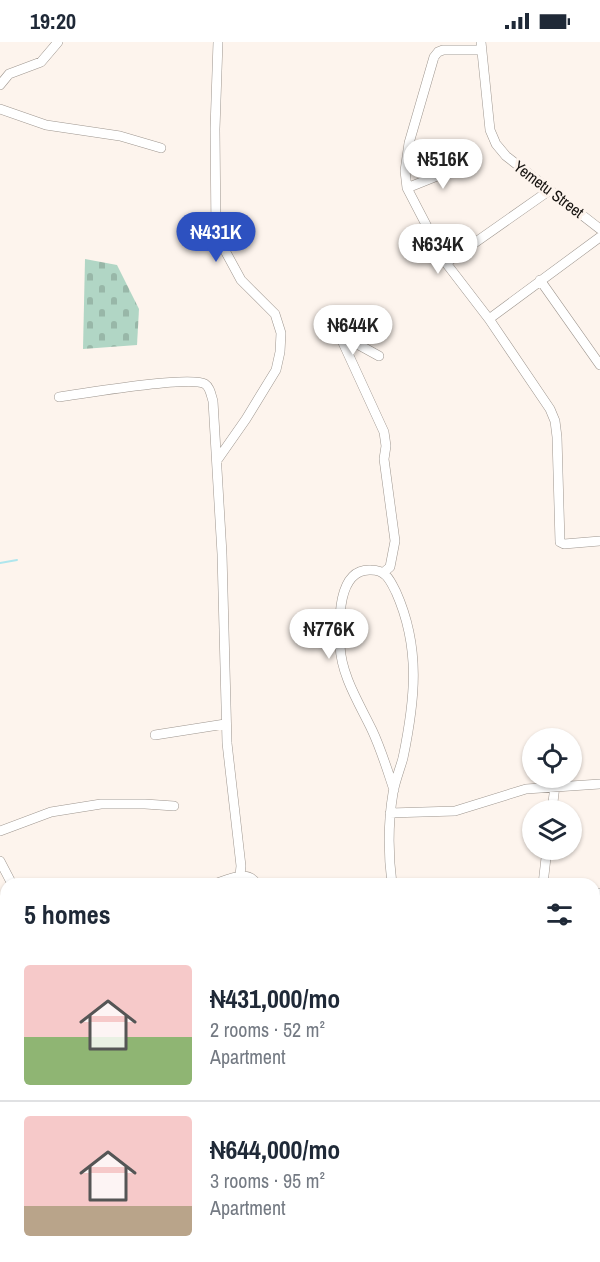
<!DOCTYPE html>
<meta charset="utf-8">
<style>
:root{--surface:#fff;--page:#f2f2f3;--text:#1f2937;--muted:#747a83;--line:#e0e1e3;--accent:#2d51c0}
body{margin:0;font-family:"Archivo Narrow",sans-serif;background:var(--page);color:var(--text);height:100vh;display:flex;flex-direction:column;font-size:22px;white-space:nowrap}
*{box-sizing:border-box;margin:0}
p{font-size:20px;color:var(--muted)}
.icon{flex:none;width:33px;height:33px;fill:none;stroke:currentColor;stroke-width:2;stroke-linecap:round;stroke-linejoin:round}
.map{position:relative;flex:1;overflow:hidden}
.sheet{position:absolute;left:0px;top:836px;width:600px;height:386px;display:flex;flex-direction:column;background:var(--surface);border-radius:18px 18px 0 0;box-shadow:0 2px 4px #0004}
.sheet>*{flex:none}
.buttons{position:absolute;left:522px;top:686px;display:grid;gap:12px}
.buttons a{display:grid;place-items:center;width:60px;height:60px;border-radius:50%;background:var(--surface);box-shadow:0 2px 4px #0004;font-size:30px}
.price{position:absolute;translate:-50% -51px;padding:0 14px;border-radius:21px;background:#fff;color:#222;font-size:20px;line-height:39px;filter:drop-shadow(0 2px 3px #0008)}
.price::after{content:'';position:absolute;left:50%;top:36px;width:18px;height:14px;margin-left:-9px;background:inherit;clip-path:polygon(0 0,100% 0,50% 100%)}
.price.on{background:var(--accent);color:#fff}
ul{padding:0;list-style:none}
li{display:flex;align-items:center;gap:18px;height:150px;padding:0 24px}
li+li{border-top:2px solid var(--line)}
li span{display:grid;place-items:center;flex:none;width:168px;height:120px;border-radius:6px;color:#555}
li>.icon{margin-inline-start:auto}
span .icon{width:72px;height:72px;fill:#fffc;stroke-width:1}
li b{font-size:26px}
h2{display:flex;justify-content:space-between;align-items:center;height:72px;padding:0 24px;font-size:26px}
.status{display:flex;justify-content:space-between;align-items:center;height:42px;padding:0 30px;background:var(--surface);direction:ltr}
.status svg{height:16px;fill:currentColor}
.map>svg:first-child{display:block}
.cemetery{fill:url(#cemetery-stones)}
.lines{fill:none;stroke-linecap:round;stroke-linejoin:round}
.stream{stroke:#afe6ed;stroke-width:2}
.minor-casing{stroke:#9e968f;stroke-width:10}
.minor{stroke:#fff;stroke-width:9}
.labels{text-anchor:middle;stroke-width:6;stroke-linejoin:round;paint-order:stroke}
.street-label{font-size:16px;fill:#161310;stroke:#fdf4ed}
</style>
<div class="status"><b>19:20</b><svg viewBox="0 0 49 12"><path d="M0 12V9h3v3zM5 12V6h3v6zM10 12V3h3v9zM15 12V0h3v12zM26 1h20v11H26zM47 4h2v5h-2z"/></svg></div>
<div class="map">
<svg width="600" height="1220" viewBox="0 0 600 1220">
<defs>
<pattern id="cemetery-stones" width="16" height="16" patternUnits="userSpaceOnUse" patternTransform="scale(1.5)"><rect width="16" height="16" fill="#b1d6c5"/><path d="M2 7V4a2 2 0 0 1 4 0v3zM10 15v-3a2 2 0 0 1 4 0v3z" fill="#98b7a8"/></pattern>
</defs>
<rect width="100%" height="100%" fill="#fdf4ed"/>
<path class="cemetery" d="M 85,217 L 117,223 L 139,267 L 137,303 L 83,307 Z"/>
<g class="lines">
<path class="stream" d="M 0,521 L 17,518
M 0,920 L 6,922"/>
<g class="minor-casing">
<path id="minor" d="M 481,0 L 490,88 L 496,102 L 506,114 L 600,187
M 482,8 L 443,8 L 438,10 L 434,15 L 409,101 L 405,129 L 407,146 L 446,221 L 489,277 L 550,367 L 555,379 L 557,395 L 560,500 L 564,502 L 600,499
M 0,43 L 9,32 L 41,20 L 58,0
M 0,67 L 46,83 L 120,94 L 161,106
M 407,146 L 467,122
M 446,221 L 550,148
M 540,238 L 600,323
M 324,277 L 339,292 L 379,314
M 489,277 L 600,195
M 339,292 L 384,390 L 386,404 L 384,417 L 395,499 L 390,525 L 384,530
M 59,355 C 80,352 191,333 205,342 C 210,345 211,353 213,359 L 222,512 L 227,701 L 241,824 L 240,833
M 218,417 L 246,377 L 276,328 L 280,310 L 281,291 L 275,272 L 241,238 L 216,192 L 215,87 L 218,0
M 155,693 L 225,682
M 552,768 L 555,744
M 390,771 L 455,769 L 526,747 L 600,742
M 0,789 L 51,770 L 101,762 L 145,762 L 174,764
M 0,819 L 12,842
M 215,842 C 229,837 247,827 257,842
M 392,842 C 388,811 388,781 393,751 C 395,739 400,727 403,716 C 415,658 421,606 396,550 C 390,538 386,528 371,528 C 337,526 339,580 340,603 C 341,633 359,661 372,688 C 381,707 387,727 394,748
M 543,842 L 547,807
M 594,882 L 600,851
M 594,932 L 594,942
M 0,1089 L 6,1094
M 480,1215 L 481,1220
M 52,1220 L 57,1215"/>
</g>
<use href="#minor" class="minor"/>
</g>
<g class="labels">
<g class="street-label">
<text transform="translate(549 147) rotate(37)" y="6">Yemetu Street</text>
</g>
</g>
</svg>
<div class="buttons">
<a><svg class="icon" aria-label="locate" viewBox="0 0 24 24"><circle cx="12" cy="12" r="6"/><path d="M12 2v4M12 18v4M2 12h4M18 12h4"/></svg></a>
<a><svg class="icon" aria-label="layers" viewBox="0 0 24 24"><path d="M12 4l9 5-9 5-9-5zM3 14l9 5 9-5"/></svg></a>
</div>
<b class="price" style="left:443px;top:148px">₦516K</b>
<b class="price on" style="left:216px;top:221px">₦431K</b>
<b class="price" style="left:438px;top:233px">₦634K</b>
<b class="price" style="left:353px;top:314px">₦644K</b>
<b class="price" style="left:329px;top:618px">₦776K</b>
<section class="sheet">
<h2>5 homes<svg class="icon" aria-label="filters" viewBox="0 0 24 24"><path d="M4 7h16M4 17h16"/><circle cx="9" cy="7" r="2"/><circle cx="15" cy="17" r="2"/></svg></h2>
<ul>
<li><span style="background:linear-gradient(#f6c9c9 60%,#8fb573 0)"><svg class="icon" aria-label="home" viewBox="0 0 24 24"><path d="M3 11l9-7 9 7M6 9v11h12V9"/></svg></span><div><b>₦431,000/mo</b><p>2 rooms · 52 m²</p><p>Apartment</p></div></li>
<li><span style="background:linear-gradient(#f6c9c9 75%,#b9a48a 0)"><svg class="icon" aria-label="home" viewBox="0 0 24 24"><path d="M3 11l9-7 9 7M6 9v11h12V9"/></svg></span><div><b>₦644,000/mo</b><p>3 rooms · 95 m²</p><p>Apartment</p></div></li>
</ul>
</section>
</div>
